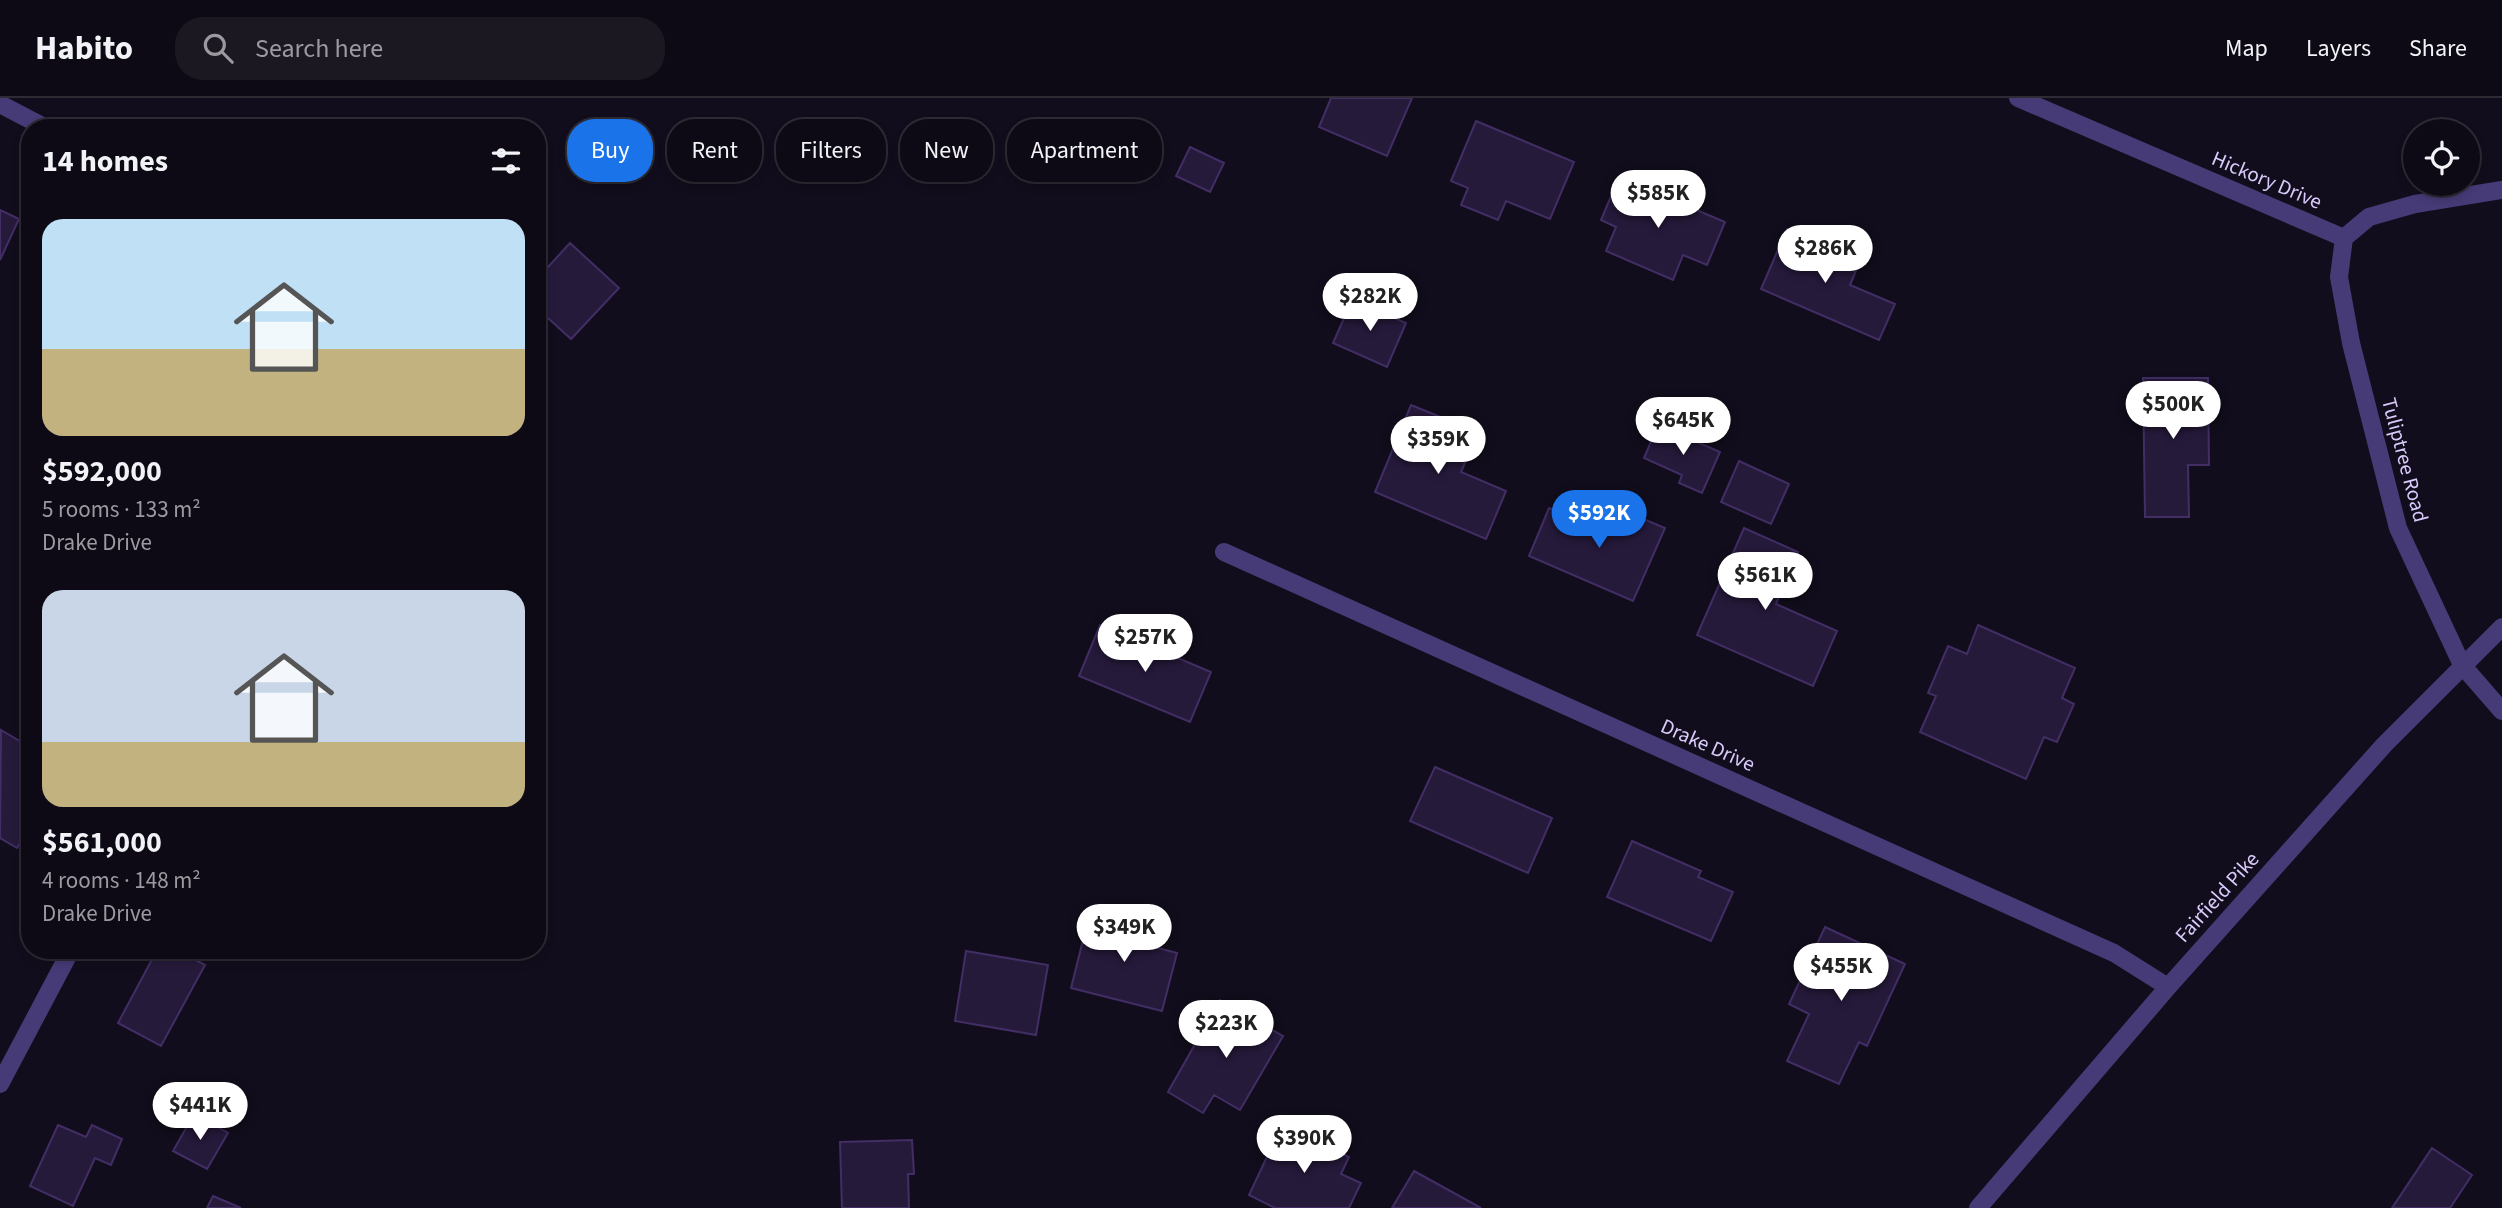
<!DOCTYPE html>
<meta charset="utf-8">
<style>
:root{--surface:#0e0a15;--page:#1c1822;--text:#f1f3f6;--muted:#9b9aa0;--line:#2e2b34;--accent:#1a73e8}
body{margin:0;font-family:"Source Sans 3",sans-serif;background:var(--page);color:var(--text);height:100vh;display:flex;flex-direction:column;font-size:26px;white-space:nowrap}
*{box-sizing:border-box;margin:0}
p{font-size:23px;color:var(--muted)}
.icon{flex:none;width:38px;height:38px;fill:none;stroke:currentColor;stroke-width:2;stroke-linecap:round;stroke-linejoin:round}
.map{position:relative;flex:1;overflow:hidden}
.side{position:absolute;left:21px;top:21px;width:525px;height:840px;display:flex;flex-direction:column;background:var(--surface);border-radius:28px;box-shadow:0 4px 10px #0003,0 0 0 2px var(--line)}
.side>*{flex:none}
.hud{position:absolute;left:567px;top:21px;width:665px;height:63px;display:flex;gap:14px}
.fabs{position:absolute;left:2403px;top:21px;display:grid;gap:14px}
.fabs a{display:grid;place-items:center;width:77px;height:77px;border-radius:50%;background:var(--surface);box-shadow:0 4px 10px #0003,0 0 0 2px var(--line);font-size:35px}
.price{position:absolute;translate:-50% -60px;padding:0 16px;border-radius:24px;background:#fff;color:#222;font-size:23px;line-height:46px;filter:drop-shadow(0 2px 4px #0008)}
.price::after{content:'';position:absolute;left:50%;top:42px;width:21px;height:16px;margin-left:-10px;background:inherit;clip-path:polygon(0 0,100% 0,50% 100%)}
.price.selected{background:var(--accent);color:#fff}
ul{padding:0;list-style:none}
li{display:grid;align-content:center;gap:14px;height:371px;padding:0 21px}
li span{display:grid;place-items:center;height:217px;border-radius:21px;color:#555}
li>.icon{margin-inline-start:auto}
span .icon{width:126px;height:126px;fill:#fffc;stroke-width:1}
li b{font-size:30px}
h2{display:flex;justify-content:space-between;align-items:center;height:84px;padding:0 21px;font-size:30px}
.tag{padding:0 24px;border-radius:28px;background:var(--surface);box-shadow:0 4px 10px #0003,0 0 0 2px var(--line);font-size:24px;line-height:63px}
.tag.selected{background:var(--accent);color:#fff}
header{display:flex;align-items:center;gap:42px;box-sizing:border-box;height:98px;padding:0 35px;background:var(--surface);border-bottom:2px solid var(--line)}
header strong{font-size:33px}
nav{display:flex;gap:38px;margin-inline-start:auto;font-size:24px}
.search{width:490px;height:63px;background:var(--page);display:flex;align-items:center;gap:18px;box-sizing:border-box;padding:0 24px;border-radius:28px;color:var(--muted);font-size:26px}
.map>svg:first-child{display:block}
.building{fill:#261a3b;stroke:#422e65;stroke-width:2}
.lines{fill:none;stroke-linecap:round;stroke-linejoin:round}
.minor{stroke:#473b77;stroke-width:18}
.labels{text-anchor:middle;stroke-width:6;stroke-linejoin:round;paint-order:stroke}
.street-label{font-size:21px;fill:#d9cbfb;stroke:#120d1c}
</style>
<header>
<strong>Habito</strong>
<div class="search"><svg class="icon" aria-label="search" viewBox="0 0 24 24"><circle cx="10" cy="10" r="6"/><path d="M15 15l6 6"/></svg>Search here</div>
<nav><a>Map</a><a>Layers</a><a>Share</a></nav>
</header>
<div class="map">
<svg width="2502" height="1110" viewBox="0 0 2502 1110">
<rect width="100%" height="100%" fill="#120d1c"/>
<path class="building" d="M 1331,0 L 1412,0 L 1387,58 L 1319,29 Z
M 1476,23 L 1574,64 L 1550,121 L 1506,103 L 1498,122 L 1461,107 L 1468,90 L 1451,83 Z
M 1190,49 L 1224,65 L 1210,94 L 1176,78 Z
M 1619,79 L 1725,124 L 1707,167 L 1683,157 L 1673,182 L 1606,153 L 1616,129 L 1601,122 Z
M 0,112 L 19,121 L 0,162 Z
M 1787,131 L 1860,163 L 1850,187 L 1895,206 L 1879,242 L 1761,191 Z
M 570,145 L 619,190 L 571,241 L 537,210 L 537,181 Z
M 1352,202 L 1406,225 L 1387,269 L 1333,245 Z
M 2143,280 L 2208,280 L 2209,367 L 2188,367 L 2189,419 L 2145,419 Z
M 1411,307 L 1453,324 L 1446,339 L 1471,350 L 1461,374 L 1506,393 L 1486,441 L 1375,394 Z
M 1658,327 L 1720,354 L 1702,395 L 1679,385 L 1682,377 L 1644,360 Z
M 1739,363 L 1789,386 L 1771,426 L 1721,404 Z
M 1549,410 L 1612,436 L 1622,412 L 1665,430 L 1633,503 L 1529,458 Z
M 1744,430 L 1798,454 L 1776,506 L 1837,533 L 1813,588 L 1697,537 Z
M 1100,527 L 1211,574 L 1190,624 L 1079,578 Z
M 1978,527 L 2075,570 L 2062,600 L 2074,606 L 2057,644 L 2044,639 L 2026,681 L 1920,634 L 1936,598 L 1928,595 L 1948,548 L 1967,556 Z
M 1,632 L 30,649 L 30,728 L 17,750 L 0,740 Z
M 1435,669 L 1552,720 L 1528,775 L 1410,723 Z
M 1632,743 L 1701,773 L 1698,779 L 1733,794 L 1711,843 L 1607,799 Z
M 1089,818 L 1161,836 L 1158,850 L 1177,855 L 1162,913 L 1071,890 Z
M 1825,829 L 1905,866 L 1867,948 L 1859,944 L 1839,986 L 1787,963 L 1809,916 L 1789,906 Z
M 157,852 L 177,852 L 205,867 L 161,948 L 118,925 Z
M 966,853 L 1048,867 L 1036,937 L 955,923 Z
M 1220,902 L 1283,938 L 1240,1012 L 1214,997 L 1203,1015 L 1168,994 Z
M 194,1016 L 228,1035 L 207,1071 L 173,1053 Z
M 58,1027 L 86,1039 L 92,1027 L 122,1041 L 111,1067 L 95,1060 L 73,1108 L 30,1088 Z
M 1282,1027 L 1349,1059 L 1341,1076 L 1361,1085 L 1349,1110 L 1275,1110 L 1249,1097 Z
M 912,1042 L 914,1076 L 908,1076 L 909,1110 L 842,1110 L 840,1044 Z
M 2432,1050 L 2472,1077 L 2450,1110 L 2392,1110 Z
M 1414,1073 L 1481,1110 L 1392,1110 Z
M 213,1098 L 241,1110 L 207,1110 Z"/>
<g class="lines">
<path class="minor" d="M 2018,0 L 2344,140
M 0,6 L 46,30
M 2344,140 L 2339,179 L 2351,245 L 2398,430 L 2462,567 L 2502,613
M 2344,140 L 2369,119 L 2415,106 L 2502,92
M 1224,454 L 2114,855 L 2168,889
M 0,986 L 71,852
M 1978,1110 L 2168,889 L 2384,647 L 2502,529"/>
</g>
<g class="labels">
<g class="street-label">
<text transform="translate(2267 82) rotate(23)" y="7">Hickory Drive</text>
<text transform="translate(2405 362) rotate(75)" y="7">Tuliptree Road</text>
<text transform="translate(1708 647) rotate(24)" y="7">Drake Drive</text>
<text transform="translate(2217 799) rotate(-48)" y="7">Fairfield Pike</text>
</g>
</g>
</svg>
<div class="fabs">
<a><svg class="icon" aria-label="locate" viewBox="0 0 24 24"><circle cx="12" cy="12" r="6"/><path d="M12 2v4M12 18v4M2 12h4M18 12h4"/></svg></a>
</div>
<b class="price" style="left:1658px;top:132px">$585K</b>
<b class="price" style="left:1825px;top:187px">$286K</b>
<b class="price" style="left:1370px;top:235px">$282K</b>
<b class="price" style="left:2173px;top:343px">$500K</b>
<b class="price" style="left:1683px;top:359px">$645K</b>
<b class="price" style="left:1438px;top:378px">$359K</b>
<b class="price selected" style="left:1599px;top:452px">$592K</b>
<b class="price" style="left:1765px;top:514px">$561K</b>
<b class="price" style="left:1145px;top:576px">$257K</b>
<b class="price" style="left:1124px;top:866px">$349K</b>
<b class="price" style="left:1841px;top:905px">$455K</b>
<b class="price" style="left:1226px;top:962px">$223K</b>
<b class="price" style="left:200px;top:1044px">$441K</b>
<b class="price" style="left:1304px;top:1077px">$390K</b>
<div class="hud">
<a class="tag selected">Buy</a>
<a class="tag">Rent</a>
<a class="tag">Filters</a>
<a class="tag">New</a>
<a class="tag">Apartment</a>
</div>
<section class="side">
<h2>14 homes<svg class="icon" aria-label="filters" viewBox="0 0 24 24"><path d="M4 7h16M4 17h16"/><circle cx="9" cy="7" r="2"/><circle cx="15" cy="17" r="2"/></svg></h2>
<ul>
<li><span style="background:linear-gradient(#bfe0f5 60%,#c2b280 0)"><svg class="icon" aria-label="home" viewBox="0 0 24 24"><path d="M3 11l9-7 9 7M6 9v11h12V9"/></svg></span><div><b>$592,000</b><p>5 rooms · 133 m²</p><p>Drake Drive</p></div></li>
<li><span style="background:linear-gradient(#c9d6e8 70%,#c2b280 0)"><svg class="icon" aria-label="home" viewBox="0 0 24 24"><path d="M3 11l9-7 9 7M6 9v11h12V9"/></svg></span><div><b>$561,000</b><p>4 rooms · 148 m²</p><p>Drake Drive</p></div></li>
</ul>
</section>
</div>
